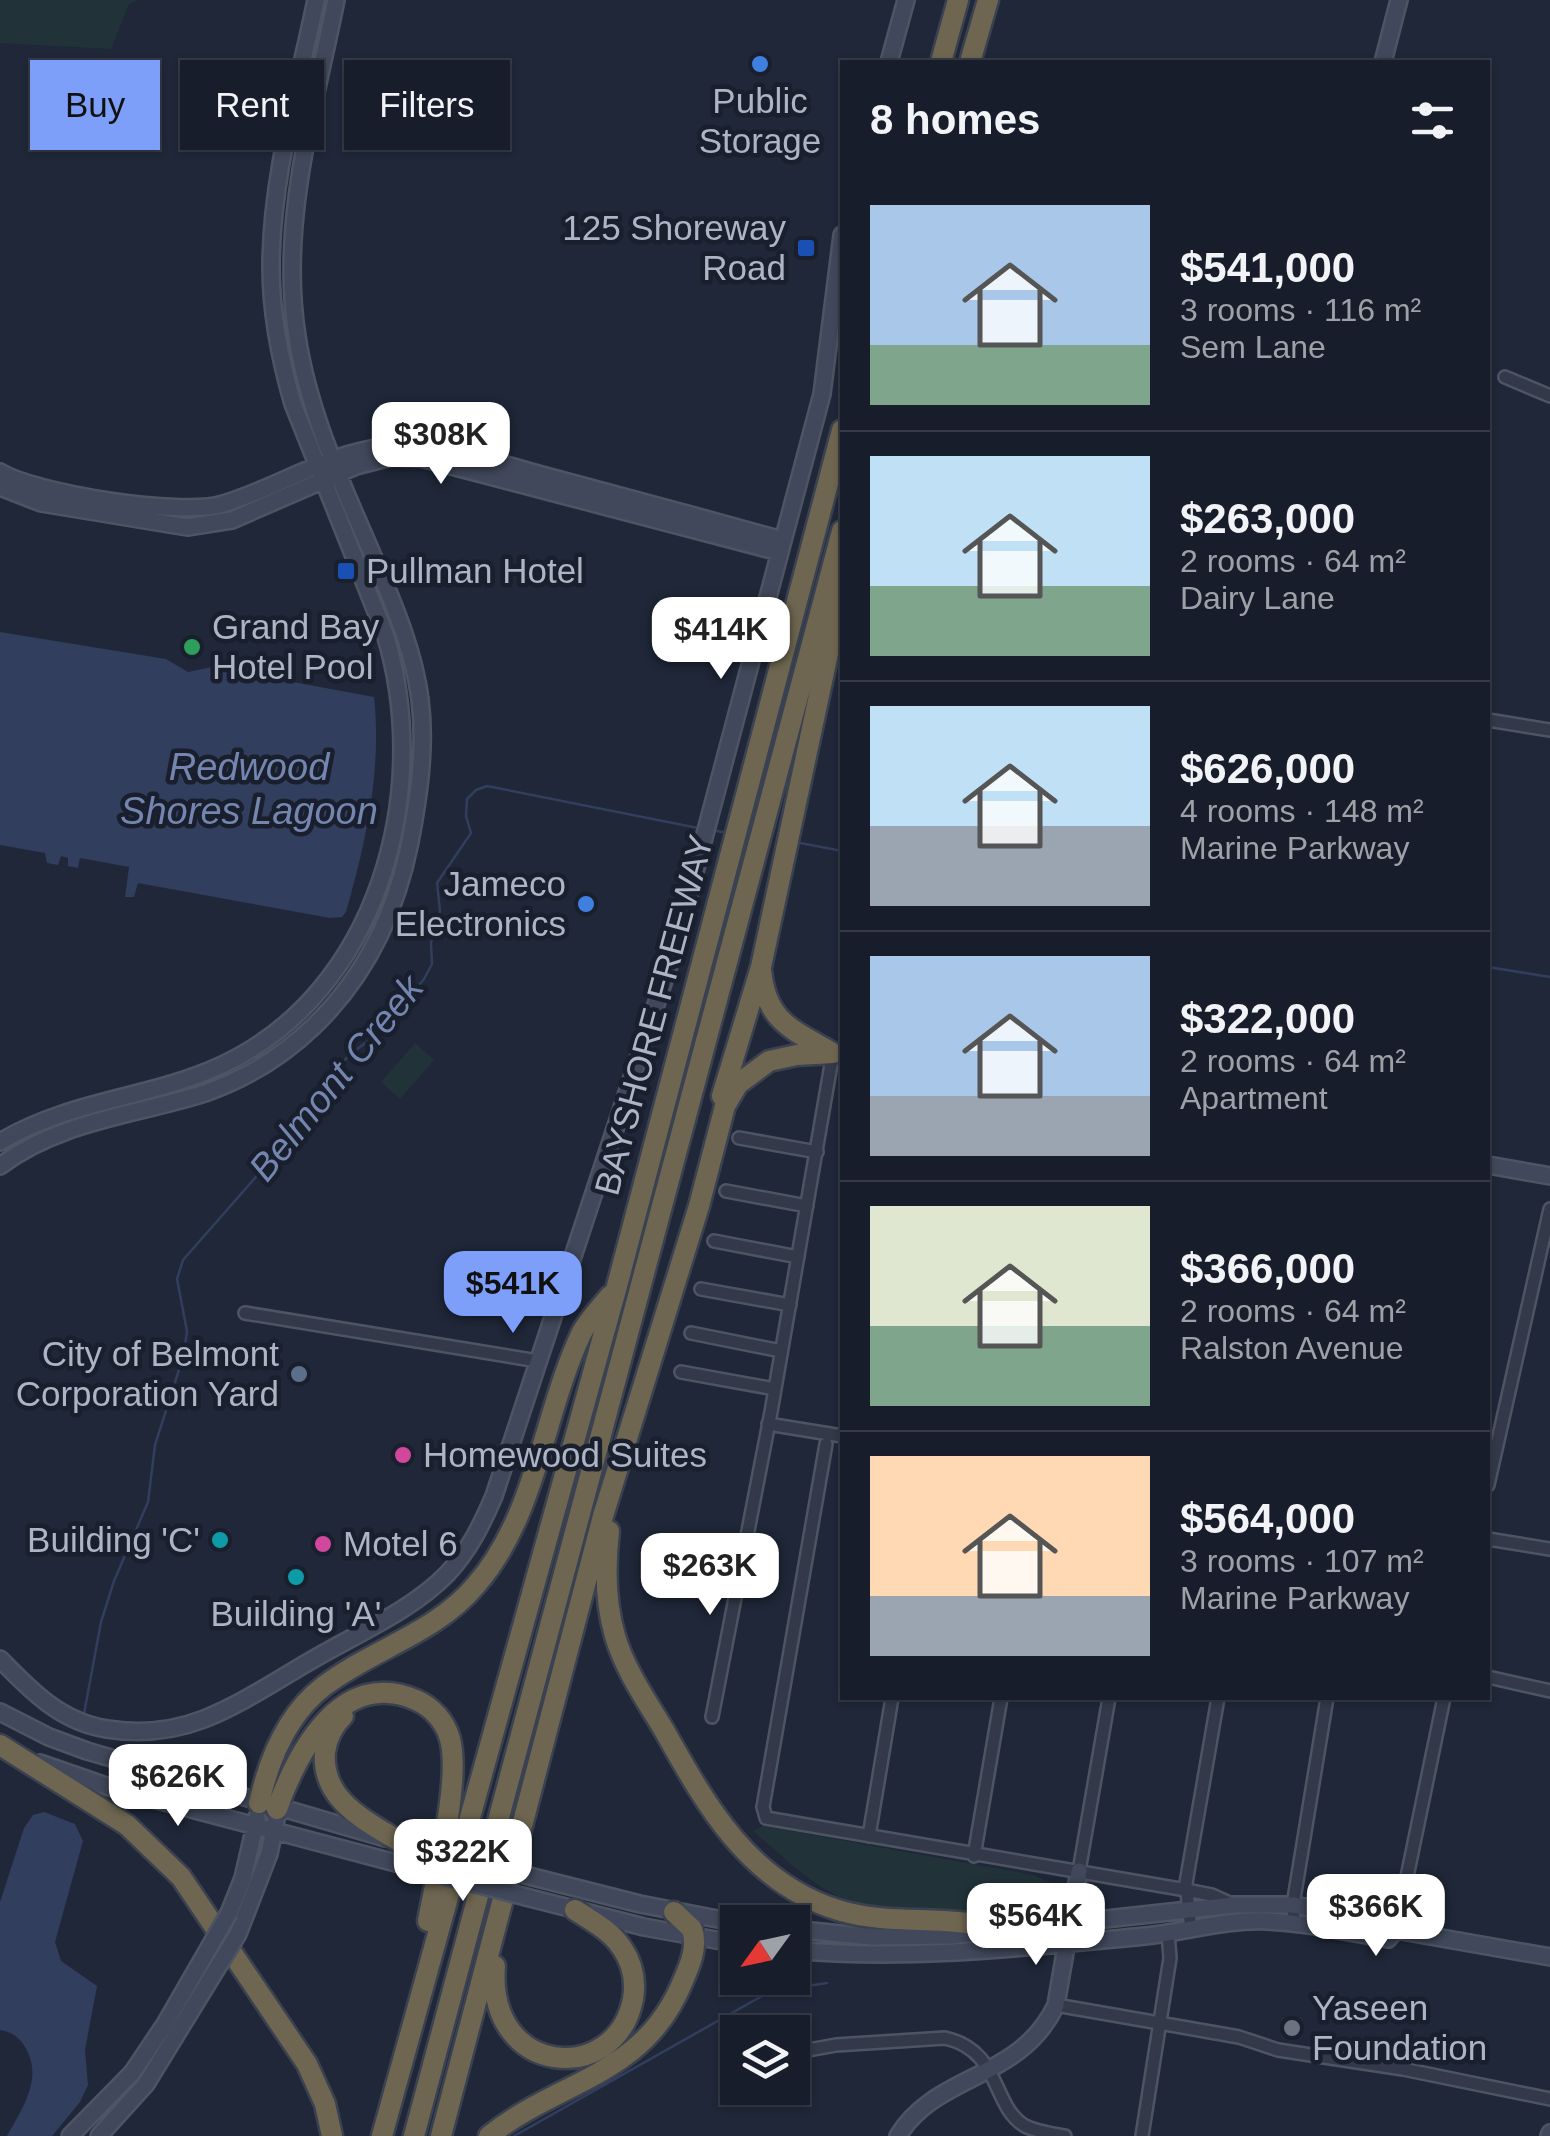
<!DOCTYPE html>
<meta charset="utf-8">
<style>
:root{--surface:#171d2a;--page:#242a36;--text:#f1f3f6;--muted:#9ea2a8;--line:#363b47;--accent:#7d9ffa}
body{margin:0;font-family:Arial,sans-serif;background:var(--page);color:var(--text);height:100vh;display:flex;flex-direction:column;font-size:38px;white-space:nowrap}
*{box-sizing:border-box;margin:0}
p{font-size:32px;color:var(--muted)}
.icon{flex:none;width:55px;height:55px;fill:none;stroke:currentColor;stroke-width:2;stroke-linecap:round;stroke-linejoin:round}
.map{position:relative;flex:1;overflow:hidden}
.details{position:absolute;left:840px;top:60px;width:650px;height:1640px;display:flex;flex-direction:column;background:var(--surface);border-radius:0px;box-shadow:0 2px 8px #0004,0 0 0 2px var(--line)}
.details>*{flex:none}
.banner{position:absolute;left:30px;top:60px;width:660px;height:90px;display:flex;gap:20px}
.needle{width:65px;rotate:237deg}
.buttons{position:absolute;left:720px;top:1905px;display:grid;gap:20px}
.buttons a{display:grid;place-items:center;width:90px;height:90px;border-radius:0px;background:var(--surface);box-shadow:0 2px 8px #0004,0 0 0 2px var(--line);font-size:50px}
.price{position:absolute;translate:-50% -85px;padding:0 22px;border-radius:20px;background:#fff;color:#222;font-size:32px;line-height:65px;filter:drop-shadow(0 2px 5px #0008)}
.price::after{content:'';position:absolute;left:50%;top:60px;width:30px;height:22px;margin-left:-15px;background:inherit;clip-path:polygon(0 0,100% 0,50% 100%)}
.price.active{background:var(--accent);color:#111}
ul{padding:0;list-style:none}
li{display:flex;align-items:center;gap:30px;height:250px;padding:0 30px}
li+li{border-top:2px solid var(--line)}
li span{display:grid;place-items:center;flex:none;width:280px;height:200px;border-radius:0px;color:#555}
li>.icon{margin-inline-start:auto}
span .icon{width:120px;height:120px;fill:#fffc;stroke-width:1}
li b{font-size:42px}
h2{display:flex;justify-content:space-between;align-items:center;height:120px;padding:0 30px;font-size:42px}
.pill{padding:0 35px;border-radius:0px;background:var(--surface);box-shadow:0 2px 8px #0004,0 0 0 2px var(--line);font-size:35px;line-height:90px}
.pill.active{background:var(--accent);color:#111}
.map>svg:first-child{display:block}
.green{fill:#213339}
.water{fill:#313e5e}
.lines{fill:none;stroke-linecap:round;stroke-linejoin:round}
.stream{stroke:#313e5e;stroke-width:2.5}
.street-casing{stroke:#4d5463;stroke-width:16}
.secondary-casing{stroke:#4d5463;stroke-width:20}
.highway-casing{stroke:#3a4150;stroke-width:25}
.street{stroke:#333948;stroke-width:11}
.secondary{stroke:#41485b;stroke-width:15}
.highway{stroke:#6e6650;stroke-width:20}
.secondary-bridge-casing{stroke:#4d5463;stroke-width:20;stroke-linecap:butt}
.secondary-bridge{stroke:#41485b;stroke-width:15}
.shop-dot{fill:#3f7fe0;stroke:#191f2d;stroke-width:4}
.transit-dot{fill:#1a4fb4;stroke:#191f2d;stroke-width:4}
.leisure-dot{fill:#2e9e5b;stroke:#191f2d;stroke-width:4}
.service-dot{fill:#5c6f8a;stroke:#191f2d;stroke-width:4}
.hotel-dot{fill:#d1479c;stroke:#191f2d;stroke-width:4}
.culture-dot{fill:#0f9aa8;stroke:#191f2d;stroke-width:4}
.worship-dot{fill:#6b7280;stroke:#191f2d;stroke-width:4}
.labels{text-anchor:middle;stroke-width:9;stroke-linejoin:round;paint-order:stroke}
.poi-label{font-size:35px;fill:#adb4c5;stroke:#191f2d;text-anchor:start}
.street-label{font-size:35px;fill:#adb4c5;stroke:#191f2d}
.water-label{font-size:38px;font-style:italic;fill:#7486af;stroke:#191f2d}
</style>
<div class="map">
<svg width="1550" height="2136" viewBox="0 0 1550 2136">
<rect width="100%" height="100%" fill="#1f2738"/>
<path class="green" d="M 0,0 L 139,0 L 129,4 L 111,49 L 0,43 Z
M 415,1043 L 434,1060 L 400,1099 L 381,1082 Z
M 763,1826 L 1033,1875 L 1056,1885 L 1054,1912 C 1004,1914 891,1918 846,1900 C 811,1885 782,1856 753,1831 Z"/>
<path class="water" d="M 0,632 L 166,659 L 188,672 L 212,667 L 374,697 C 382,770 366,842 346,912 L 342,917 L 330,918 L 138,883 L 134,897 L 125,897 L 129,867 L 80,858 L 78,868 L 68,866 L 68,858 L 61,856 L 58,865 L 47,863 L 45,853 L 0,845 Z
M 44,1812 L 75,1824 L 83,1841 L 55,1942 L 61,1961 L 97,1986 L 85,2050 L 88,2085 L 80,2102 L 52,2136 L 7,2136 C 22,2109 44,2078 25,2047 C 19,2037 12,2032 0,2030 L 0,1902 L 24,1828 L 33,1815 Z"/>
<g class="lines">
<path class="stream" d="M 711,830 L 728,833
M 795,842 L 842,851
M 1488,967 L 1550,977
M 84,1714 L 101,1622 L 114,1581 L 148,1502 L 155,1445 L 184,1354 L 187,1331 L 177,1279 L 183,1260 L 284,1145 L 298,1127 L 312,1099 L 349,1055 L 383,1030 L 424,979 L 432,964 L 431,943 L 440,911 L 437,883 L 471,833 L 466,816 L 467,799 L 476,790 L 487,786 L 698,828
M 514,2136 L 769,1992 L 827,1983"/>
<g class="street-casing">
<path id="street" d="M 1505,377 L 1550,396
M 1488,720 L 1550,730
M 739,1138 L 817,1152
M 726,1191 L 807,1206
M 714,1241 L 798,1257
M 701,1289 L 790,1305
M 245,1313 L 538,1361
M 691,1333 L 781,1351
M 681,1372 L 775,1389
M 768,1424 L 842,1436
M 826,1444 L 763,1807 L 766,1818 L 1186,1890 L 1212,1895 L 1234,1905
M 1488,1485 L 1550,1209
M 1488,1539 L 1550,1549
M 1488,1677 L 1550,1691
M 712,1717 L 771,1412 L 833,1053
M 869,1836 L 892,1698
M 974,1856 L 1001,1698
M 1079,1871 L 1109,1698
M 1294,1924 L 1293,1905 L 1327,1698
M 1191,1930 L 1186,1883 L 1218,1698
M 1396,1930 L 1444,1698
M 1056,2005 L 1239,2037 L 1278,2050 L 1403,2069 L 1550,2099
M 792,2053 L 836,2045 L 945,2038 C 1002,2051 991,2106 1025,2126 C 1037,2132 1052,2134 1065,2136
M 1142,2136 L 1170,1958 L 1168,1933"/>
</g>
<g class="secondary-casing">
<path id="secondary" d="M 889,62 L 906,0
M 1383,62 L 1399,0
M 0,472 C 37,494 182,517 223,504 C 284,486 346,441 412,446 C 460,449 507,466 553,478 C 629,498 706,519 782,540
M 0,487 L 41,503 L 187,527 L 232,520 L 356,466 L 391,457 L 421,458 L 779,552
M 0,1142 C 72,1099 149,1099 222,1065 C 379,992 433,791 385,634 L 293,404 C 280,359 271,313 271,267 C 271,178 298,87 316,0
M 1488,1165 L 1550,1176
M 0,1166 C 59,1121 136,1115 205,1093 C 245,1079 283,1056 314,1026 C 366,976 396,912 410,842 C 419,795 426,747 420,699 C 414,654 397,612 379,570 C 347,494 309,418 297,336 C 279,223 314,110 336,0
M 0,1659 C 31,1691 61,1722 107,1729 C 139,1734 173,1731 204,1719 C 242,1704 277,1680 312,1660 C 356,1634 411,1611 447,1574 C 469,1551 482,1524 494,1496 L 675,947 L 822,394 L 842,235
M 0,1712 L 49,1737 L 87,1751 L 385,1838
M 40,1763 L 112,1788 L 411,1867
M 533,1877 L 640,1904 L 738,1923
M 526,1897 L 644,1927 L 738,1944
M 229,1913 L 243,1878 L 257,1817
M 792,1929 L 871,1937 L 950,1936 L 1234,1905 L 1293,1905 L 1389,1921 L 1396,1930 L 1550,1957
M 238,1934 L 269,1854 L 276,1820
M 792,1950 C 910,1961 1028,1947 1145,1936 C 1185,1932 1227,1919 1267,1921 C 1308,1923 1348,1932 1388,1939 L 1396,1930
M 70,2136 L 132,2073
M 99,2136 L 146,2084
M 898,2136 C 936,2073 1020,2081 1056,2005 L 1079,1871
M 1549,2136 L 1550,2133"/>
</g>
<g class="highway-casing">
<path id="highway" d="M 941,62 L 958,0
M 970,62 L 988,0
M 761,970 C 766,1021 791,1029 831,1052
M 722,1096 L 761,967 L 842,588
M 609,1531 C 605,1566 605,1602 615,1636 C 625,1670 646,1700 664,1730 C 707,1807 749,1882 838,1910 C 892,1927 951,1913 1003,1931
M 343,1716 C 333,1726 327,1738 325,1752 C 321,1801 367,1821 402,1843
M 0,1745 L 127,1825 L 181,1877 L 307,2064 L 325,2104 L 332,2136
M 259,1803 C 269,1759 287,1714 324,1686 C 374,1648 435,1634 476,1585 C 537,1515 543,1414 582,1332 C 589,1319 601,1307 610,1296
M 277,1809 C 297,1753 341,1667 416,1700 C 432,1707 445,1721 450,1739 C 461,1781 436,1876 428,1921
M 495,1966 C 486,2077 616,2087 633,1999 C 636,1981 633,1964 622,1948 C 611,1931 592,1921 575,1910
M 382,2136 L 617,1286 L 842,430
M 414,2136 L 842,531
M 441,2136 L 603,1516 L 699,1206 L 725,1106 L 738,1084 L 769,1061 L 797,1055 L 833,1053
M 489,2136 C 560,2079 644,2077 683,1981 C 690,1965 698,1947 692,1929 L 674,1912"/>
</g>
<use href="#street" class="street"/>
<use href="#secondary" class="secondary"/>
<use href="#highway" class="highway"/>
<g class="secondary-bridge-casing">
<path id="secondary-bridge" d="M 416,1846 L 533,1877
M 411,1867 L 526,1897
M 132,2073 L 165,2024 L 229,1913
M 146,2084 L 238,1934"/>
</g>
<use href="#secondary-bridge" class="secondary-bridge"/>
</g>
<g class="shop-dot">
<circle cx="760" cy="64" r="10"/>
<circle cx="586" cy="904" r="10"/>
</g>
<g class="transit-dot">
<rect x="796" y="238" width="20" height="20" rx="5"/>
<rect x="336" y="561" width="20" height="20" rx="5"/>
</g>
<circle class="leisure-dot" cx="192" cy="647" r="10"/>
<circle class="service-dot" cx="299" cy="1374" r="10"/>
<g class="hotel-dot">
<circle cx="403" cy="1455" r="10"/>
<circle cx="323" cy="1544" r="10"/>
</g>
<g class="culture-dot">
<circle cx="220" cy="1540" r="10"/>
<circle cx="296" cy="1577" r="10"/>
</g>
<circle class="worship-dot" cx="1292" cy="2028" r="10"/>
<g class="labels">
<g class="poi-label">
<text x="760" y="113" text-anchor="middle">Public<tspan x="760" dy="40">Storage</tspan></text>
<text x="786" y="240" text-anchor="end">125 Shoreway<tspan x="786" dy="40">Road</tspan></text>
<text x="366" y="583">Pullman Hotel</text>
<text x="212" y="639">Grand Bay<tspan x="212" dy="40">Hotel Pool</tspan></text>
<text x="566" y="896" text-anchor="end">Jameco<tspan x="566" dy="40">Electronics</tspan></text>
<text x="279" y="1366" text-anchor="end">City of Belmont<tspan x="279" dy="40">Corporation Yard</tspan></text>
<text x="423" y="1467">Homewood Suites</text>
<text x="200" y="1552" text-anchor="end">Building 'C'</text>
<text x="343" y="1556">Motel 6</text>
<text x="296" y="1626" text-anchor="middle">Building 'A'</text>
<text x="1312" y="2020">Yaseen<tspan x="1312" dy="40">Foundation</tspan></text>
</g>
<g class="street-label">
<text transform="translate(654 1015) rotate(-75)" y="12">BAYSHORE FREEWAY</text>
</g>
<g class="water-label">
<text x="249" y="780">Redwood<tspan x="249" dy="44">Shores Lagoon</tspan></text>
<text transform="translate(336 1078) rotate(-51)" y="13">Belmont Creek</text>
</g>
</g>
</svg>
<div class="buttons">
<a><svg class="needle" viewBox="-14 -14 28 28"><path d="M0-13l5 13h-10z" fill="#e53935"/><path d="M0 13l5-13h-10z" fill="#9ea2a8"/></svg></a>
<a><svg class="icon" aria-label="layers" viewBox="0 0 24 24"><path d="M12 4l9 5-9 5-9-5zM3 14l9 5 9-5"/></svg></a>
</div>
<b class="price" style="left:441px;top:487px">$308K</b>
<b class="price" style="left:721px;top:682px">$414K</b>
<b class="price active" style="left:513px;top:1336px">$541K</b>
<b class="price" style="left:710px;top:1618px">$263K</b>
<b class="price" style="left:178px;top:1829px">$626K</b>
<b class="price" style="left:463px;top:1904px">$322K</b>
<b class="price" style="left:1376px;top:1959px">$366K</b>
<b class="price" style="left:1036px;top:1968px">$564K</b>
<div class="banner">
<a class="pill active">Buy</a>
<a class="pill">Rent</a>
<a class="pill">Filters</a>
</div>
<section class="details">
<h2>8 homes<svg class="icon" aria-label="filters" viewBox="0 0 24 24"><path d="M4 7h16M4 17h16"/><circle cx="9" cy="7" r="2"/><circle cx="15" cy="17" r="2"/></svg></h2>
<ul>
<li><span style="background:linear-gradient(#a9c7e8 70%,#7fa58c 0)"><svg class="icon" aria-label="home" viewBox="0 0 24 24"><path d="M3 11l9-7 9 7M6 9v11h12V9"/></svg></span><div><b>$541,000</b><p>3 rooms · 116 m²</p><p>Sem Lane</p></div></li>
<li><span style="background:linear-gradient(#bfe0f5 65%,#7fa58c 0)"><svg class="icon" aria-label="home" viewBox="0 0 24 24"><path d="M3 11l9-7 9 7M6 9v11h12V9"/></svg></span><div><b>$263,000</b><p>2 rooms · 64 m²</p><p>Dairy Lane</p></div></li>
<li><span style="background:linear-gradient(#bfe0f5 60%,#9aa5b1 0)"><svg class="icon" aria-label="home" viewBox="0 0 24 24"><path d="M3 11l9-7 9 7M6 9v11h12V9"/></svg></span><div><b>$626,000</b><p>4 rooms · 148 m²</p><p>Marine Parkway</p></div></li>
<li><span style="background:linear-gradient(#a9c7e8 70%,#9aa5b1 0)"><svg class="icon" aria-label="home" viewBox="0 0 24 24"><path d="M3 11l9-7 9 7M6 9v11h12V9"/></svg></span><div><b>$322,000</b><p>2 rooms · 64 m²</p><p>Apartment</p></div></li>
<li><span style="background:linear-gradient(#dfe7d0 60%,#7fa58c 0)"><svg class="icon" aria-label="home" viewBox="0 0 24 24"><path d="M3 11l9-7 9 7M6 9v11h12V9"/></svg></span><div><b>$366,000</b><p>2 rooms · 64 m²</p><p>Ralston Avenue</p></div></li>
<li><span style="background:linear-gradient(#ffd9b3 70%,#9aa5b1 0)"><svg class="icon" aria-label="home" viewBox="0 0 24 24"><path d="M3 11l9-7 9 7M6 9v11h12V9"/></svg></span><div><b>$564,000</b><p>3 rooms · 107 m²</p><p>Marine Parkway</p></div></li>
</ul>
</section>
</div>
